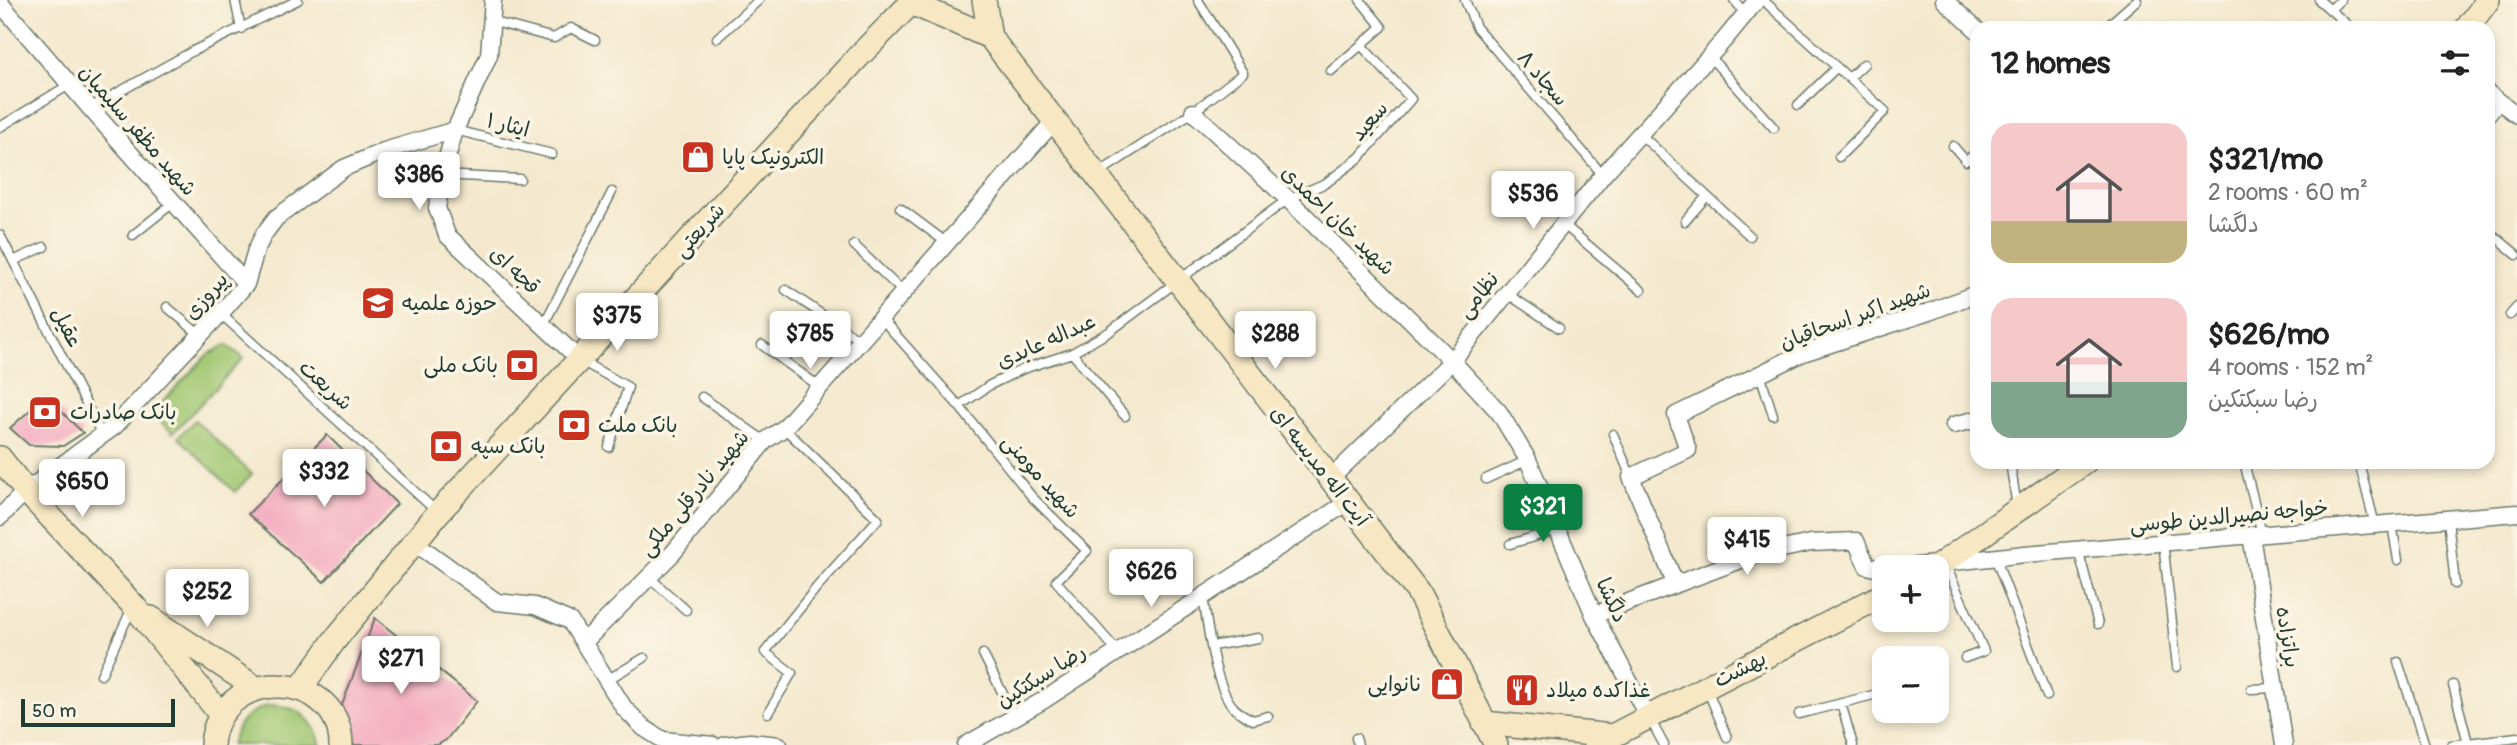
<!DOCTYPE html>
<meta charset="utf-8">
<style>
:root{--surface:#fff;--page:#f2f2f2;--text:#222;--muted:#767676;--accent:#0b8043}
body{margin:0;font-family:Pangolin,"Playpen Sans Arabic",sans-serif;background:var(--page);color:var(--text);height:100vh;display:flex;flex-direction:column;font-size:26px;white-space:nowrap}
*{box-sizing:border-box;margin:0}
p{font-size:23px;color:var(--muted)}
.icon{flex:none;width:38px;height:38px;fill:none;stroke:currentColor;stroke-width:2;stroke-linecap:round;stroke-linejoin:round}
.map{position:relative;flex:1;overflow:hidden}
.details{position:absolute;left:1970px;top:21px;width:525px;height:448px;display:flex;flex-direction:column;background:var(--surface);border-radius:21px;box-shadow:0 4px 10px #0003}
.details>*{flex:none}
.controls{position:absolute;left:1872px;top:555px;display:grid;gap:14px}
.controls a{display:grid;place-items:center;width:77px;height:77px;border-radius:14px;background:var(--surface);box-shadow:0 4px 10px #0003;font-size:35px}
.scale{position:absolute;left:21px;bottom:18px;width:154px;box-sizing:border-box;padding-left:7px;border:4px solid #1f3d34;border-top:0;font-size:19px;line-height:24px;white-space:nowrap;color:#1f3d34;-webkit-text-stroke:5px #fcf5e5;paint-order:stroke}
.price{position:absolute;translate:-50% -60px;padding:0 16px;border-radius:7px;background:#fff;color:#222;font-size:23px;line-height:46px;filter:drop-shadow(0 2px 4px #0008)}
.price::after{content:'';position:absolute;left:50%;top:42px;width:21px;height:16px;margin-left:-10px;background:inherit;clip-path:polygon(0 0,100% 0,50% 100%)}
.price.active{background:var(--accent);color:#fff}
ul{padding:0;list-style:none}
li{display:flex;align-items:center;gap:21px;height:175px;padding:0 21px}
li span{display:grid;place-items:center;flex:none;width:196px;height:140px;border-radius:21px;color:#555}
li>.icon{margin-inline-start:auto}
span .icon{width:84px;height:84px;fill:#fffc;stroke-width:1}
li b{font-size:30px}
h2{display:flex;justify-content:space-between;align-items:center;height:84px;padding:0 21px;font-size:30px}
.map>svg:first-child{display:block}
.green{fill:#a2c873;stroke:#608254;stroke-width:2}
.building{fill:#f4acc1}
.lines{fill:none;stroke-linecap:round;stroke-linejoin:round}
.lane-casing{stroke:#6a796a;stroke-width:11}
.street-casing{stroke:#6a796a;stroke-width:19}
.secondary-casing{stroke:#6a796a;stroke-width:26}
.lane{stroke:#fff;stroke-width:8}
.street{stroke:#fff;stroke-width:16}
.secondary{stroke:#f7e8c3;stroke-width:23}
.labels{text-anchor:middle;stroke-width:7;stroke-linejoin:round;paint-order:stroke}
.street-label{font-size:21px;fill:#1f3d34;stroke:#fcf5e5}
.poi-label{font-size:21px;fill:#1f3d34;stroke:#fcf5e5;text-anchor:start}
</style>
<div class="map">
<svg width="2517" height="745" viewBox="0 0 2517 745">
<rect width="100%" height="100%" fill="#fcf5e5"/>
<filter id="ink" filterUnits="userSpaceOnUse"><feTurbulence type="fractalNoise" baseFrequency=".0143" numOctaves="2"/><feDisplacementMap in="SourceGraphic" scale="14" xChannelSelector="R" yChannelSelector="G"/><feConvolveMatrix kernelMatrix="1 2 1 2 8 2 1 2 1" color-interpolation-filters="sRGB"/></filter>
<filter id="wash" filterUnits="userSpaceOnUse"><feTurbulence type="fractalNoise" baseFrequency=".00686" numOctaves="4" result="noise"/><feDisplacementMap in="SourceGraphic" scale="28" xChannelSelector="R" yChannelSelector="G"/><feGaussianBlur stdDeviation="1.57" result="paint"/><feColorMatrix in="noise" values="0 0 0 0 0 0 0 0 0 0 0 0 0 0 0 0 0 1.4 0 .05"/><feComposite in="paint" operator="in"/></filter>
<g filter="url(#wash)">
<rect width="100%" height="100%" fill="#f4e9ce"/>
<path class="green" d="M 226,345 L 244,358 L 173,433 L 151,414 L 207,355 Z
M 195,420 L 252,474 L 235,492 L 178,437 Z
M 269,705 C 297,705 314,718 321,745 L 231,745 C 237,723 248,712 269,705 Z"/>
<g id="blocks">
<path class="building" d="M 46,396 L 83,433 L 63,446 L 29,445 L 10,428 Z
M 327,435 L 397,504 L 324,582 L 248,514 Z
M 375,618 L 477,701 L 446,740 L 437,745 L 351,745 L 342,705 Z"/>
</g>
</g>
<g filter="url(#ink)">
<use href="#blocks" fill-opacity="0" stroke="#6a796a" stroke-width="2"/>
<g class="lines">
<g class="lane-casing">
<path id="lane" d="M 235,0 L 241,29
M 1465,0 L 1476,27 L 1603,175
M 1734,0 L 1746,14
M 1763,0 L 1885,111 L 1839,157
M 2319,0 L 2351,28
M 2330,10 L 2340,0
M 491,21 L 554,38 L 571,28 L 595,40
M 2105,28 L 2137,0
M 717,38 L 759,0
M 1710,57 L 1774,128
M 1331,71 L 1382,27 L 1360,0
M 1849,78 L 1864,64
M 1798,105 L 1837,67
M 90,108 L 193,51 L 298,0
M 2488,119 L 2502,103
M 0,127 L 69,85
M 455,130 L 552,154
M 1640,134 L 1750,236
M 1953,146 L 1966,161 L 1978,151
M 1097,174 L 1193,112 L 1243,73 L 1198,0
M 442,175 L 520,179
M 900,208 L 947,243
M 1685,221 L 1707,196
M 1563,224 L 1641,290
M 2492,234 L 2517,255
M 0,235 L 102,435
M 133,235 L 173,203
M 854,245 L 903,292
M 13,261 L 44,247
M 786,290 L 861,341
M 1506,293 L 1559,328
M 167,307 L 200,335
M 221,314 L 436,511
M 2510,315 L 2517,307
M 881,318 L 959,406 L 1032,497 L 1087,551 L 1056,581 L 1118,652
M 543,326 L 612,192
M 762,345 L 820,387
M 1072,353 L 1125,416
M 583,362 L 628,387 L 609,447
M 1760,374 L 1773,415
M 702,397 L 765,441
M 959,406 L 990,385 L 1023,369 L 1072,353 L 1109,332 L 1288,199 L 1326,183 L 1359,158 L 1411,99 L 1361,45
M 1613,434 L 1631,477
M 2010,462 L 2017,507
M 2244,462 L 2262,534
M 2359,462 L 2375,525
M 1486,479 L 1528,460
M 2448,519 L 2455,584
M 2392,524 L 2398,560
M 2163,542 L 2177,667
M 1510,544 L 1557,530
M 2078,549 L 2098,624
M 1995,557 L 2047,696
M 1946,566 L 1984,651 L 1965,658
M 649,577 L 686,610
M 1203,597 C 1208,627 1214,686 1234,708 C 1239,713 1247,717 1253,720 L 1268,716
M 1212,646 L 1258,638
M 983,654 L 1015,718
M 2398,662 L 2425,745
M 101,675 L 132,608
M 607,680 L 644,658
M 2453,685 L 2468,743
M 1707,689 L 1727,737
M 2251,689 L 2275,688
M 1841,703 L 1853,745
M 768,713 L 792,673 L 765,652 L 817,587 L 878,519 L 784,428
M 1799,714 L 1885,692
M 1650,719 L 1664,745
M 1356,738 L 1358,745
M 2451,745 L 2517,737"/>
</g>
<g class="street-casing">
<path id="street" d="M 493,0 L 489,55 L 455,130 L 442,175 L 437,208 L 447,235 L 580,360
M 1944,0 L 1978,31
M 0,3 L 90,108 L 246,284
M 2488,93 L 2517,115
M 1193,112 L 1288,199 L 1452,361 L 1499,412 L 1528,460 L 1594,615 L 1648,717
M 1954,425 L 1978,419
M 1330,479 L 1452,361 L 1603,175 L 1725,39 L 1757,0
M 0,517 L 26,491 L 115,426 L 220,314 L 246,284 L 256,250 L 264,234 L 276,218 L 344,168 L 384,151 L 455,130
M 2251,535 L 2284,745
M 414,542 L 497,602 L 535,606 L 570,621 L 624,708 L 644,728 L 663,740 L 713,745
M 1908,567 L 2025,554 L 2517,513
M 1675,583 L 1631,477 L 1688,450 L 1676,415 L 1803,353 L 1929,312 L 1978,293
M 1594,615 L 1754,555 L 1811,543 L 1856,541 L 1867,566 L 1885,570
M 585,641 L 673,553 L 765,441 L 784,428 L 1055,120
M 725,745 L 750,742 L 779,745
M 966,745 L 1044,700 L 1348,502"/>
</g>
<g class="secondary-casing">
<path id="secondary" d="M 984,0 L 990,37
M 911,3 L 990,37 L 1418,592 L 1496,745
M 2467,28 L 2488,0
M 0,458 L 26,491 L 134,606 L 221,715
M 1937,567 L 2085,462
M 151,618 L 256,688
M 300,689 L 334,641 L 438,513 L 859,56 L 914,0
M 1484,723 L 1612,736
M 212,745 C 218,665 340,668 341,745
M 1595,745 L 1885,594"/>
</g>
<use href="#lane" class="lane"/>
<use href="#street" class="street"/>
<use href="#secondary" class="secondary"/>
</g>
</g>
<defs>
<g id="shop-square" transform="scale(1.75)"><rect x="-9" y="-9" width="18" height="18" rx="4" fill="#c8321e" stroke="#fcf5e5"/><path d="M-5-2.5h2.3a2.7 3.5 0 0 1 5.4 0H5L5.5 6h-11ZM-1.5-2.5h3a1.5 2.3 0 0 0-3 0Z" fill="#fff"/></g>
<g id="university-square" transform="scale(1.75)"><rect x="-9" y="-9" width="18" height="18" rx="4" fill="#c8321e" stroke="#fcf5e5"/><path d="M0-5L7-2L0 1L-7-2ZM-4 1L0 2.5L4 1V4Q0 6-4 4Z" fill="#fff"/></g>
<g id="bank-square" transform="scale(1.75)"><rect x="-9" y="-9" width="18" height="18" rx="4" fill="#c8321e" stroke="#fcf5e5"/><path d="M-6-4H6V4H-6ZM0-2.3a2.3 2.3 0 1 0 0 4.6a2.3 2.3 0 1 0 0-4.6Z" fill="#fff"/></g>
<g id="restaurant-square" transform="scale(1.75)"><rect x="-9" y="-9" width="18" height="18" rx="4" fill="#c8321e" stroke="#fcf5e5"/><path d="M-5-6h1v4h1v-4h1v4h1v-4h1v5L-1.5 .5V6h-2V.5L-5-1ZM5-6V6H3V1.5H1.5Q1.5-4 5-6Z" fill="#fff"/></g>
</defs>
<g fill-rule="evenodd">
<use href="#shop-square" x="698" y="157"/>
<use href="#university-square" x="378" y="303"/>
<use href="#bank-square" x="522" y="365"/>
<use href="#bank-square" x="45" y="412"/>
<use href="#bank-square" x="574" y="425"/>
<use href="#bank-square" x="446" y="446"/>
<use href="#shop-square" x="1447" y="684"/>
<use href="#restaurant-square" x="1522" y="690"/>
</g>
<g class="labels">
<g class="street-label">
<text transform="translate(1543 78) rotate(49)" y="7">سجاد ۸</text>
<text transform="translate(1369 121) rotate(-49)" y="7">سعید</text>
<text transform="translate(508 125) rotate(14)" y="7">ایثار ۱</text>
<text transform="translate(138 130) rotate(49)" y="7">شهید مظفر سلیمیان</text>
<text transform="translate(1338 220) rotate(44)" y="7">شهید خان احمدی</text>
<text transform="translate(699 230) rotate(-48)" y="7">شریعتی</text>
<text transform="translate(515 270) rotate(43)" y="7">قجه ای</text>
<text transform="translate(1478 295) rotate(-51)" y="7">نظامی</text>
<text transform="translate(206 296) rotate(-49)" y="7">پیروزی</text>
<text transform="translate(1855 316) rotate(-20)" y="7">شهید اکبر اسحاقیان</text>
<text transform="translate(67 327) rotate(63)" y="7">عقیل</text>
<text transform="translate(1046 341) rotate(-24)" y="7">عبداله عابدی</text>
<text transform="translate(326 385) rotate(42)" y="7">شریعت</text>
<text transform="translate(1320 466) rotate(52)" y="7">آیت اله مدیسه ای</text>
<text transform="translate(1041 476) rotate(48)" y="7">شهید مومنی</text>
<text transform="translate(694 493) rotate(-50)" y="7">شهید نادرقلی ملکی</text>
<text transform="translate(2229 516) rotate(-5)" y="7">خواجه نصیرالدین طوسی</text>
<text transform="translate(1612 600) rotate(65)" y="7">دلگشا</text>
<text transform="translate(2288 637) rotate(81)" y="7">براتزاده</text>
<text transform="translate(1740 669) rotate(-27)" y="7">بهشت</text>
<text transform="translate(1041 676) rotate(-32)" y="7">رضا سبکتکین</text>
</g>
<g class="poi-label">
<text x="722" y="164">الکترونیک پایا</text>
<text x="402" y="310">حوزه علمیه</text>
<text x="498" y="372" text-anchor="end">بانک ملی</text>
<text x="70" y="419">بانک صادرات</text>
<text x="598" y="432">بانک ملت</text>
<text x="471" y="453">بانک سپه</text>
<text x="1422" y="691" text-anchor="end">نانوایی</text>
<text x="1546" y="697">غذاکده میلاد</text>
</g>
</g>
</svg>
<div class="controls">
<a>+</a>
<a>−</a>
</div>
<div class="scale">50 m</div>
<b class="price" style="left:419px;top:212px">$386</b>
<b class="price" style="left:1533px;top:231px">$536</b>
<b class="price" style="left:617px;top:353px">$375</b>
<b class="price" style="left:810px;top:371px">$785</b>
<b class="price" style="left:1275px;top:371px">$288</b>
<b class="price" style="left:324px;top:509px">$332</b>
<b class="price" style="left:82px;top:519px">$650</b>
<b class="price active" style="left:1543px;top:544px">$321</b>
<b class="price" style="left:1747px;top:577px">$415</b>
<b class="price" style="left:1151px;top:609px">$626</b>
<b class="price" style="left:207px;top:629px">$252</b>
<b class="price" style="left:401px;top:696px">$271</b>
<section class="details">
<h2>12 homes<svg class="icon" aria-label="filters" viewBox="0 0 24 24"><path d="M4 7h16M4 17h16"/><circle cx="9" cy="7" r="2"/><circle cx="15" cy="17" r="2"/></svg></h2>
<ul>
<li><span style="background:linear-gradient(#f6c9c9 70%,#c2b280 0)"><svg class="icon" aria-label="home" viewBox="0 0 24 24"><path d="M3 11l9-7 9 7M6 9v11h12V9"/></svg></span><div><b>$321/mo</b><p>2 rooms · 60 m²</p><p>دلگشا</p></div></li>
<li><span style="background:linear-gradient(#f6c9c9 60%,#7fa58c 0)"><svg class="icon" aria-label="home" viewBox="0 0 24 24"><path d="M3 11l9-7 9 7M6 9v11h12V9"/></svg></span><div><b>$626/mo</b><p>4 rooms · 152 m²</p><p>رضا سبکتکین</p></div></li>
</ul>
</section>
</div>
